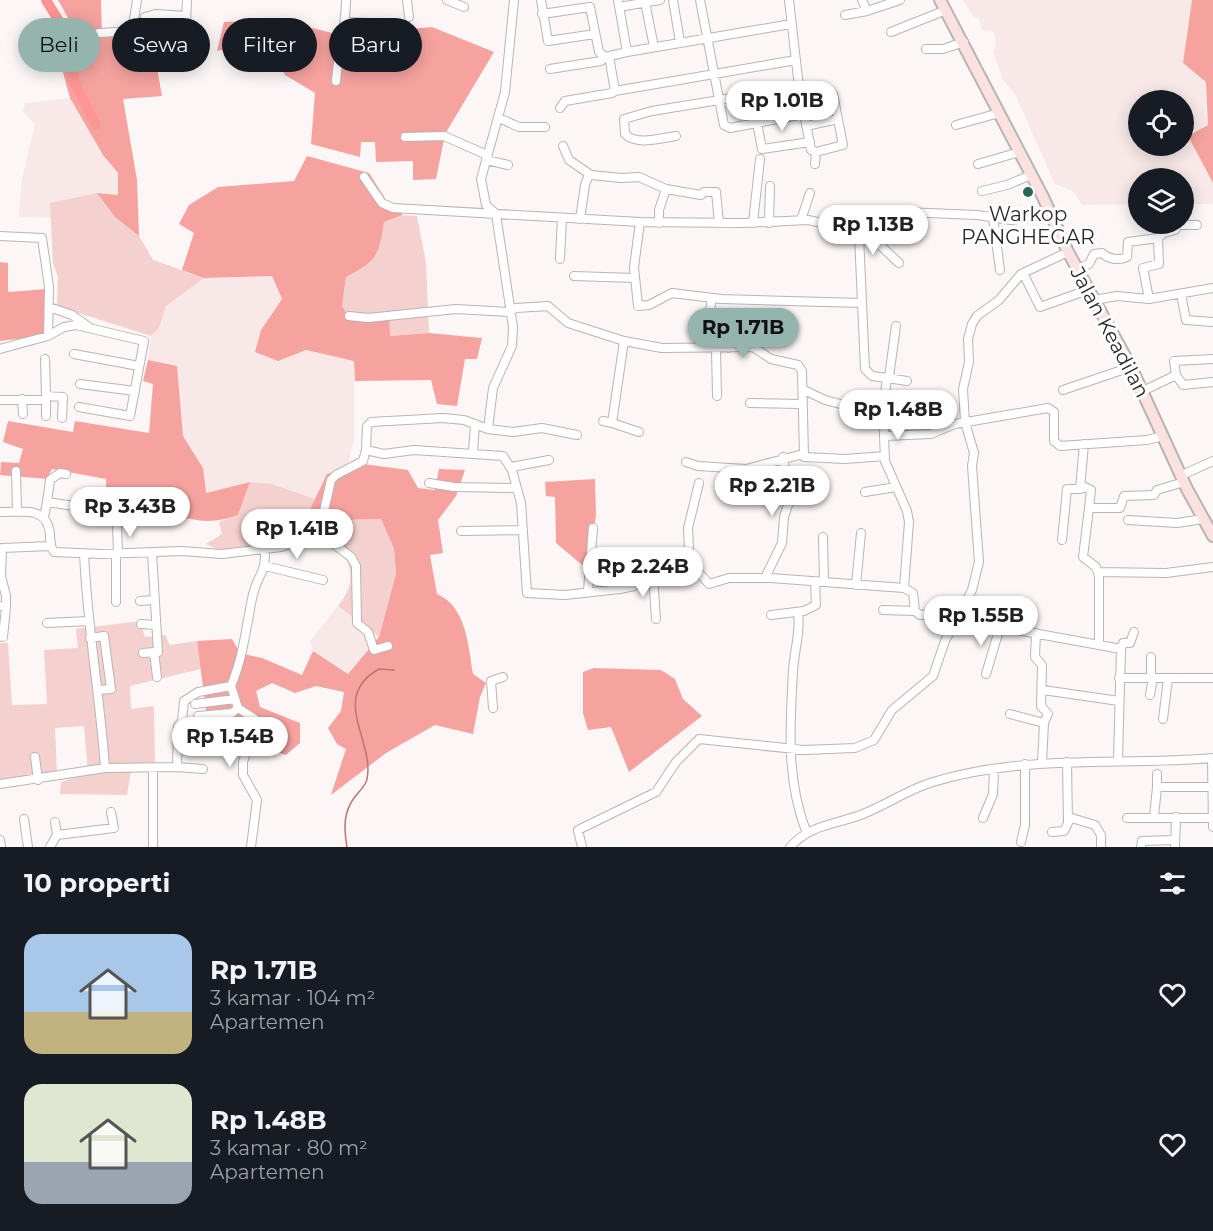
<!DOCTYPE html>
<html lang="id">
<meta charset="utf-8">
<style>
:root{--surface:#171b24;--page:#242831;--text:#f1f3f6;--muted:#9ea1a6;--accent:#96b4ae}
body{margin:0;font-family:Montserrat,sans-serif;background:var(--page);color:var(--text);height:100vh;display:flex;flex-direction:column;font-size:22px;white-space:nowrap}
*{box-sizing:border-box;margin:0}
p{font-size:20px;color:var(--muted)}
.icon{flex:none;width:33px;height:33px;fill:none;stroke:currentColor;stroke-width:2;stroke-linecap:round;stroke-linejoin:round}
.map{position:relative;height:847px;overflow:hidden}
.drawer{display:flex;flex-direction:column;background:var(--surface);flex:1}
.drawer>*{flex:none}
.banner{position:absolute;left:18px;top:18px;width:600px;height:54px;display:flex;gap:12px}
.buttons{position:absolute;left:1128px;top:90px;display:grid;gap:12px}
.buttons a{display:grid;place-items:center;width:66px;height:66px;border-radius:50%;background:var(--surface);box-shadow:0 3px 15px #0003;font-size:30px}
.price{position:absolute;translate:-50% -51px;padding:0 14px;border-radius:21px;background:#fff;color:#222;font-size:20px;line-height:39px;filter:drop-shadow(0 2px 3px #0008)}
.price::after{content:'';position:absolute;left:50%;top:36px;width:18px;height:14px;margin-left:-9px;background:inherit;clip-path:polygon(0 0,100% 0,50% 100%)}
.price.active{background:var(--accent);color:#111}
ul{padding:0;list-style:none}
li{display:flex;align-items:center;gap:18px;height:150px;padding:0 24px}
li span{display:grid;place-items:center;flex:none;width:168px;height:120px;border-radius:18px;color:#555}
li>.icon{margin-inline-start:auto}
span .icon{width:72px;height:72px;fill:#fffc;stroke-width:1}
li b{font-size:26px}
h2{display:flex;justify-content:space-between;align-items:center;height:72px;padding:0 24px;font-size:26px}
.tag{padding:0 21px;border-radius:27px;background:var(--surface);box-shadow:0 3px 15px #0003;font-size:21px;line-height:54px}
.tag.active{background:var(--accent);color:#111}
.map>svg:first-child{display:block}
.built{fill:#f8e9e8;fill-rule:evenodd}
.green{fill:#f4d0ce}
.forest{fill:#f6a29f}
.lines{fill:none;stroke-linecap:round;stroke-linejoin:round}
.stream{stroke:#bd7472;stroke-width:1.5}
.river{stroke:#fd9592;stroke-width:10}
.street-casing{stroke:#bab4b4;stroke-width:10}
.secondary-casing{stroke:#bab4b4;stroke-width:14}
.street{stroke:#fff;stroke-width:8}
.secondary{stroke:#fbe1e0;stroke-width:10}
.poi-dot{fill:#276756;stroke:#fff;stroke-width:2}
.labels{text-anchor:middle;stroke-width:6;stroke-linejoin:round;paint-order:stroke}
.poi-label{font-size:20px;fill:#292727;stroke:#fff}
.street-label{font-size:20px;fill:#292727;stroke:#fff}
</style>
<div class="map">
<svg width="1213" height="847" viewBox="0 0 1213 847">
<rect width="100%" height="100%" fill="#fcf7f6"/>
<path class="built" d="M 963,0 L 1192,0 L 1183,63 L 1206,82 L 1208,125 L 1188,136 L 1213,183 L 1213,204 L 1184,204 L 1184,178 L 1138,178 L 1138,204 L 1082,205 L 1074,192 L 1055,184 L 1015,94 L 1003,80 L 993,52 L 996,46 L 994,32 L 982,30 L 979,19 L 973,16 ZM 1138,100 L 1184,100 L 1184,146 L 1138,146 Z
M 70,98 L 103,155 L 118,173 L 119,195 L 97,193 L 51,203 L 51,218 L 19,217 L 21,184 L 35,124 L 23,112 L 25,103 Z
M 272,276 L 282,299 L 261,330 L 278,360 L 306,350 L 354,361 L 354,440 L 346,469 L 327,474 L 315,499 L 273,484 L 250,482 L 206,494 L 203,468 L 183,436 L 177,366 L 148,360 L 151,336 L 159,328 L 166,306 L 204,278 Z
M 338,606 L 379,637 L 348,674 L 313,651 L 310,641 Z"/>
<path class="green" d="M 97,193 L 115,217 L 139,236 L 153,260 L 204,278 L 166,306 L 159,328 L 151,336 L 57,306 L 58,277 L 53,263 L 50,203 Z
M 402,215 L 417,216 L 426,263 L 429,333 L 390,336 L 348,316 L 342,306 L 346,277 C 377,261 379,256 384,222 Z
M 250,482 L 272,484 L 315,499 L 300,530 L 282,542 L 219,550 L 206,544 L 222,534 L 219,522 L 238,515 Z
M 381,519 L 394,549 L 396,574 L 379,637 L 338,606 C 369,568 331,555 342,520 Z
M 140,621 L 145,637 L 165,635 L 170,645 L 197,641 L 201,669 L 130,686 L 131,709 L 154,706 L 155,764 L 132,765 L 127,795 L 60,794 L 61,782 L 88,773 L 84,726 L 55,728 L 57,774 L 0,786 L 0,643 L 8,643 L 12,705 L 47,704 L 44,650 L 78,648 L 76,629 Z"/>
<path class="forest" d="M 58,0 L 101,0 L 102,35 L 164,29 L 157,68 L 162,96 L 123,99 L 137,180 L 139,236 L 115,217 L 97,193 L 118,195 L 118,173 L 103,155 L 70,98 L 62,69 L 64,53 L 76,51 L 77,34 Z
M 1192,0 L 1213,0 L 1213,183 L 1188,136 L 1208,125 L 1206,82 L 1183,63 Z
M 280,20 L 340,35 L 432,27 L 494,52 L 445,134 L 436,179 L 413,180 L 413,161 L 376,162 L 375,142 L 361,142 L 360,157 L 311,144 L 315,93 L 285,75 L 267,40 L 217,51 L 224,22 Z
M 307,156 L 369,173 L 388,203 L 403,204 L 402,215 L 384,222 C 379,256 377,261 346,277 L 342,306 L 348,316 L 389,316 L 390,336 L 429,333 L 482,338 L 477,359 L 465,359 L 457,406 L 437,404 L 431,380 L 355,381 L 354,361 L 306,350 L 278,361 L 255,352 L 261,330 L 282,299 L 272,276 L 204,278 L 182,270 L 194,233 L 179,224 L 189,205 L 218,187 L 294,181 Z
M 0,262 L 8,263 L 8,292 L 47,289 L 48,329 L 42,336 L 0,341 Z
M 148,360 L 177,366 L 183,436 L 203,468 L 206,493 L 250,482 L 238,515 C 205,527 191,518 159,512 C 143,509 124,511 107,511 L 106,479 L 52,469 L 47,479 L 0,475 L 1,462 L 19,463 L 23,449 L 3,442 L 8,421 L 73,432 L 75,421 L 149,433 L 153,384 L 143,381 Z
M 363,464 L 408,470 L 418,488 L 435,490 L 439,469 L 465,470 L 456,496 L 438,520 L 443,553 L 430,555 L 437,594 C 467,607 468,646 473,674 L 486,683 L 480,697 L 473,734 L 435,725 L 386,753 L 331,795 L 346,749 L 337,744 L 328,728 L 341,711 L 344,692 L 316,686 L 295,693 L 272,683 L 256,691 L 260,707 L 300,723 L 300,743 L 286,755 L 260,746 L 249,732 L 209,733 L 197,641 L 232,639 L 240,653 L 262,658 L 302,675 L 313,651 L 348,674 L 379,637 L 396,574 L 394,549 L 381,519 L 342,520 L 337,533 L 300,530 L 327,474 Z
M 595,479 L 596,515 L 588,570 L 556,543 L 555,497 L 546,496 L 545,482 Z
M 594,668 L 661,670 L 675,679 L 683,699 L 702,716 L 629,772 L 611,727 L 588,730 L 583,713 L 583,672 Z"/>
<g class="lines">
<path class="stream" d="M 347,847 C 344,829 343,813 354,798 C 358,792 366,786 367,779 C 375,741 329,697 379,669 L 394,670"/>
<path class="river" d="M 46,0 L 72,42 L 73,79 L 96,125"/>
<g class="street-casing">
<path id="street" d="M 407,0 L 409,17
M 447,0 L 464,7
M 541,0 L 548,41 L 595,34
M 618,0 L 627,52
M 673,0 L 680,42
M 700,0 L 724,125 L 730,128 L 804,114
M 789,0 L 799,87 L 811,150 L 816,152 L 843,145 L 833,94 L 801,99
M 862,0 L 867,11 L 900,0
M 645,2 L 654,47
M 619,7 L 660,0
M 542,14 L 590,7 L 599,52 L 605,57
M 845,15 L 867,11
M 145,17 L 156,14 L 186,16
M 186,22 L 187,0
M 346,22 L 371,23
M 132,32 L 137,0
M 891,32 L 946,10
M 99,33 L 151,30 L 155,14
M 926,49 L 943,49 L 964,42
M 609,56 L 615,91 L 796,60
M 550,69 L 601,61 L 605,57 L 627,52 L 791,24
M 336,81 C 338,53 346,27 346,0
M 560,108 L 565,101 L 612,93 L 615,91
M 499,118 L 519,127 L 545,127
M 757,123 L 762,149 L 810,142
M 956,125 L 999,113
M 806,126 L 838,119
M 676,136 C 660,138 637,146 625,134 L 624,119 L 652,111 L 799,87
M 405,137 L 444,136 L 487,155
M 563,146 L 569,160 L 591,175 L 621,178 L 639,177 L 666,189 L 701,195 L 704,192 L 716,192 L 719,223
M 486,160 L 508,165
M 815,164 L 816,152
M 978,164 L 1019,152
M 364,177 L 382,203 L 393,208 L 640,222 L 743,223 L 808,220 L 832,225 L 859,236
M 982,191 L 1007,185 L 1031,175
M 993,217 L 1000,270
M 580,219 L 585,185 L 589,174
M 801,220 L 810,193
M 640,222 L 634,267 L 638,306 L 649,305 L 672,293 L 721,299 L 861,303
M 659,223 L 659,210 L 666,189
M 753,223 L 760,159
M 769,223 L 770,186
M 1179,225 L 1197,225
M 865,231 L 899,263
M 0,236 L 42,238 L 49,287 L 48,336 L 0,349
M 859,236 L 865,369 L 872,376 L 887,378 L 883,409 L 885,461 L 907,511 L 909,522 L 904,588
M 859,236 L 904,212 L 977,215 L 1011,220 L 1051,214
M 560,259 L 562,218
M 1077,269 L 1089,264 L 1094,254 L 1102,253 C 1108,259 1119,261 1127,257 L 1128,242 L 1158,238
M 1023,273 L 1040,307 L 1088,290
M 574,276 L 634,278
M 1181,294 L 1186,320 L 1213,322
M 712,298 L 708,323 L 710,333 L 728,348
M 1149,299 L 1143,268 L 1159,264 L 1158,238 L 1164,233 L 1175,230 L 1179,224
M 1094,300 L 1117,296 L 1149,299 L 1213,288
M 49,307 L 72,315 L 89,327
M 349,316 L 368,318 L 456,309 L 509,312 L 516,308 L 548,306 L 568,323 L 624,341 L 662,348 L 753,347 L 771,359 L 798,365 L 802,371 L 804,457 L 845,459 L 885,456
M 48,336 L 64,327 L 76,325 L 144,341 L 130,416 L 79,407
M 716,349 L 717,396
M 74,354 L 139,366
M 45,359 L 46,396
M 1213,359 L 1174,361 L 1176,375 L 1183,385 L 1213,382
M 889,377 L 896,326
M 887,378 L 907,381
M 80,384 L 135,391
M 804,390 L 825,400 L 848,406 L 866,420 L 884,422
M 1063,390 L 1131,367
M 1141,392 L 1176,375
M 22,399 L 23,414
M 0,400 L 46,400 L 46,416
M 46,400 L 46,396 L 63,397 L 62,418
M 750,403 L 801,404
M 603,421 L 612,423 L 624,341
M 612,423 L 639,432
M 488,429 L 493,388 L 512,346 L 513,327 L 496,214 L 486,205 L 481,179 L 505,92 L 514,0
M 885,436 L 931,434 L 955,424 L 1048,408 L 1054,412 L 1054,441 L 1060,446 L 1147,440 L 1163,436
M 1084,444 L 1080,489 L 1085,487 L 1091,490 L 1089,508 L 1120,508 L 1124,496 L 1154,495 L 1157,490 L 1184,482
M 366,450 L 384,454 L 414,450 L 503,456 L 512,470 L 521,503 L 527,593 L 565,595 L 620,589 L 634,586 L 648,576 L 690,571 L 700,574 L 709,584 L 729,578 L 771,578 L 904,588 L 913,593 L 915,611 L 920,615 L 952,612 L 1000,627 L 1121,649 L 1118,760
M 473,452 L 475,424
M 686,462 L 698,466 L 746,469 L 803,454
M 511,467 L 549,460
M 16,471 L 17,512
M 1182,475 L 1213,461
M 429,483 L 454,487 L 516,488
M 865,492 L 896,487
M 47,502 L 50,480 L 60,473 L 66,474
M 1089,508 L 1083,557 L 1096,567 L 1099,576 L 1099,645
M 0,512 C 23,512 47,506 50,534 C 50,541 50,547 54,552 L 101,554 L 182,551 L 222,554 L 281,547 L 319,533 L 331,480 L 336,475 L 363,461 L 366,450 L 367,426 L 371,422 L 443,418 L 464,420 L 488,429 L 513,432 L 542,428 L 577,435
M 44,517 L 47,502 L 81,507
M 1128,520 L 1177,523 L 1203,519
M 117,523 L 118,554
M 461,531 L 522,530
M 319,533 L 351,557 L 356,566 L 357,623 L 368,632 L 374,650 L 388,646
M 823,537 L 824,582
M 1062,540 L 1067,489 L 1080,489
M 84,553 C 87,625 100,696 105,768
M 152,553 L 158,652 L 154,652 L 157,677
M 116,554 L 116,602
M 265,566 L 323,580
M 690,571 L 688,528 L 699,483
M 1098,572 L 1166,573 L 1213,567
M 653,576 L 656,619
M 765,578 L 782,543 L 784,517 L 790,499 L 783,457
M 856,585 L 861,533
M 588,591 L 593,528
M 140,601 L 153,600
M 0,606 L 6,607 L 3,637
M 6,607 L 6,596 L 1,576 L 2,548 L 51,546
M 883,610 L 915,611
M 798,612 C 801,632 794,651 793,671 C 790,726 786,779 806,831
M 771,615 L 804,611 L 816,605 L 815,582
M 47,623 L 88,621
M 141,624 L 155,625
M 1036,633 L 1035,657 L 1042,665 L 1041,706 L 1048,714 L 1044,723 L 1042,763
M 90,638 L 104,636 L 111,689 L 99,690
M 1121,649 L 1123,643 L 1130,643 L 1134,632
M 143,653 L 154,652
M 986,674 L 1000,627
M 1151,677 L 1151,657
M 1119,678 L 1213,678
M 231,686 L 238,708 L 255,719 L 251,738
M 1043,690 L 1119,701
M 1150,695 L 1153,678
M 195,704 L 235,699
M 493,708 L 491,681 L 503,677
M 1010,714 L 1044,723
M 198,716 L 232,713 L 238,708
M 1163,719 L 1168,679
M 180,741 L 191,742 L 206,734 L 247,735 L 251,738 L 243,762 L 243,775 L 257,800 L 251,847
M 35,757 L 38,780
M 1212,758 L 1213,827
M 177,767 L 203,769
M 153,769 L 153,847
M 1157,774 L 1157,787
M 0,784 L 105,768 L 177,767 L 178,726 L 182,721 L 184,701 L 198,692 L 231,686 C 244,655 246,626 253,594 C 258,574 266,574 265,549
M 1068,817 L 1095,825 L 1101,835 L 1101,847
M 1154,817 L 1157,787 L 1211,787
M 983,818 L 993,794 L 994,770
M 1127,818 L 1212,818
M 24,819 L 28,847
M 1052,832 L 1064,831 L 1068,823 L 1067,762
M 57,835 L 114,828 L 111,812
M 0,840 L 1,847
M 1021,842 L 1025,825 L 1025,764
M 50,847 L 57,835 L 55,822
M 582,847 L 578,830 L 656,792 L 676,762 L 699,739 L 804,750 L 855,748 L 874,740 L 892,710 L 933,676 L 945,641 L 972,590 L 979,562 L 972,466 L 974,453 L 965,422 L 963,389 L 969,362 L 968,339 L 972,324 L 977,316 L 999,300 L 1021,274 L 1068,252
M 790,847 C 811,824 835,825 863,814 C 886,805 909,789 933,782 C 1024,754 1119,766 1213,758
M 1141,847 L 1142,841 L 1175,840
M 1175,847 L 1176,817"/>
</g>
<g class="secondary-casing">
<path id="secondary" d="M 940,0 L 1043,197 L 1068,252 L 1131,367 L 1187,489 L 1213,536"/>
</g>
<use href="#street" class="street"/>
<use href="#secondary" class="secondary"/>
</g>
<circle class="poi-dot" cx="1028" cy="192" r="6"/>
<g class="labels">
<g class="poi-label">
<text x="1028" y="221">Warkop<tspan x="1028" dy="23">PANGHEGAR</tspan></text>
</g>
<g class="street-label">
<text transform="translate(1110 332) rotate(62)" y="7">Jalan Keadilan</text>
</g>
</g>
</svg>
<div class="buttons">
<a><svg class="icon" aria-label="locate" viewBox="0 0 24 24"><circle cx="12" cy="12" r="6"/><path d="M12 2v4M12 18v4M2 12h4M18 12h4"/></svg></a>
<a><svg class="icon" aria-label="layers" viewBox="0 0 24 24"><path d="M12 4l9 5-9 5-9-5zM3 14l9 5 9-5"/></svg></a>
</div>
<b class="price" style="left:782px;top:132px">Rp 1.01B</b>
<b class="price" style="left:873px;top:256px">Rp 1.13B</b>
<b class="price active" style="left:743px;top:359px">Rp 1.71B</b>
<b class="price" style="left:898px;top:441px">Rp 1.48B</b>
<b class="price" style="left:772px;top:517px">Rp 2.21B</b>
<b class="price" style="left:130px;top:538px">Rp 3.43B</b>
<b class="price" style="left:297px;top:560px">Rp 1.41B</b>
<b class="price" style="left:643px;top:598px">Rp 2.24B</b>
<b class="price" style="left:981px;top:647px">Rp 1.55B</b>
<b class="price" style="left:230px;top:768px">Rp 1.54B</b>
<div class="banner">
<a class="tag active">Beli</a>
<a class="tag">Sewa</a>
<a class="tag">Filter</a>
<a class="tag">Baru</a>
</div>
</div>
<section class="drawer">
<h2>10 properti<svg class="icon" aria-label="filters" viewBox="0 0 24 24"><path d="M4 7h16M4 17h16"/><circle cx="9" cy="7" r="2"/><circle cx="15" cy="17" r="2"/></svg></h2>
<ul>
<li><span style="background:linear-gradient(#a9c7e8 65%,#c2b280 0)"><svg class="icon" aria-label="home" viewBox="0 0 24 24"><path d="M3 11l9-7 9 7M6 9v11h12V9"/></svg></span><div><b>Rp 1.71B</b><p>3 kamar · 104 m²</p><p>Apartemen</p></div><svg class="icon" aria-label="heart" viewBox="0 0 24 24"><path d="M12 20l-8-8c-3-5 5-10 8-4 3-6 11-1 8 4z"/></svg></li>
<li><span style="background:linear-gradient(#dfe7d0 65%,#9aa5b1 0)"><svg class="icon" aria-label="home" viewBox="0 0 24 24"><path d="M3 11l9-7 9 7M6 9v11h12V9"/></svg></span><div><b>Rp 1.48B</b><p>3 kamar · 80 m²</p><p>Apartemen</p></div><svg class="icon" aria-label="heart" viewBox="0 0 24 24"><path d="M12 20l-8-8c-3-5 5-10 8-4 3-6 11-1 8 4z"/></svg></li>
</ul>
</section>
